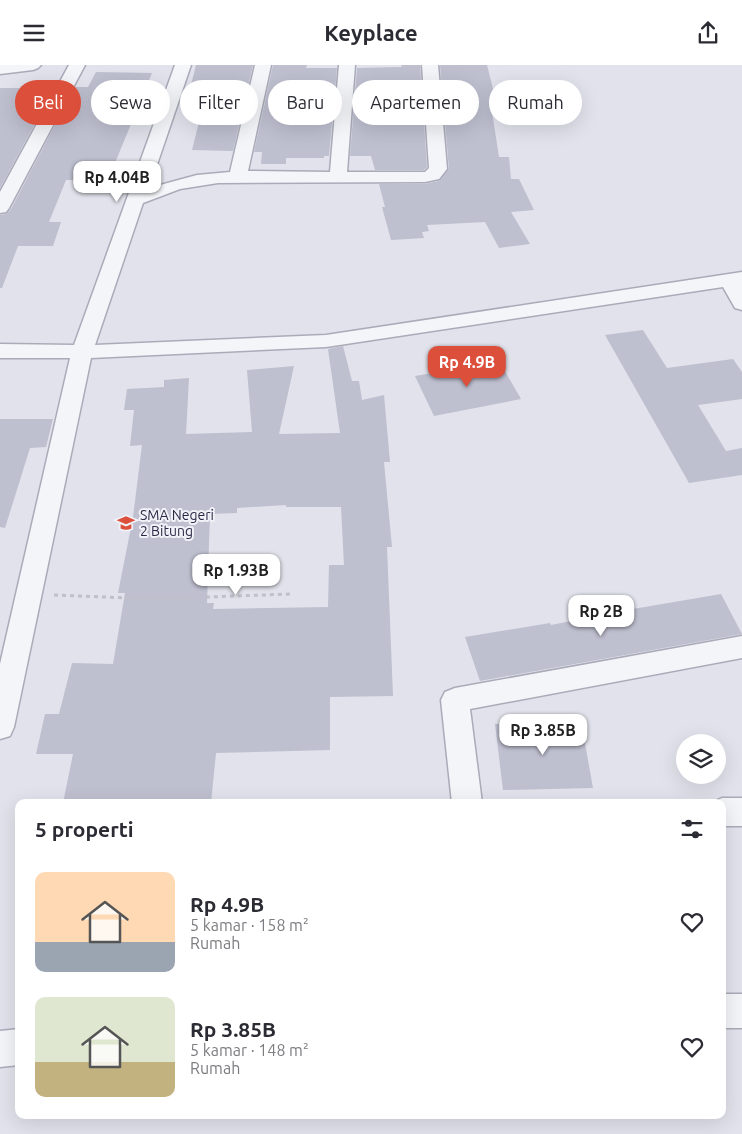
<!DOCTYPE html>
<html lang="id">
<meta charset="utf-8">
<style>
:root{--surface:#fff;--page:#f2f2f3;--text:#2b2b33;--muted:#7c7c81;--accent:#db4f3b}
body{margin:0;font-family:Ubuntu,sans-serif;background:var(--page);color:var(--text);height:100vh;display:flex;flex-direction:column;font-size:19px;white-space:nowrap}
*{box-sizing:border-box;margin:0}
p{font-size:16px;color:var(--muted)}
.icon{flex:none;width:28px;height:28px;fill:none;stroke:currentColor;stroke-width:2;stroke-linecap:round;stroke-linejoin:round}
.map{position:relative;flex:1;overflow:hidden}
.drawer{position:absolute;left:15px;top:734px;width:711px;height:320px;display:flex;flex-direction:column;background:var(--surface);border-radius:10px;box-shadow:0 5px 20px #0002}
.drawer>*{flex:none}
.banner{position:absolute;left:15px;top:15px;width:712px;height:45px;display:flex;gap:10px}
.fabs{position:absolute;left:676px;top:669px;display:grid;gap:10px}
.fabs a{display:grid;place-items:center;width:50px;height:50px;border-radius:50%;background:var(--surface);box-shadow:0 5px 20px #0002;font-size:25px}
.price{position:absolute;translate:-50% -42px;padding:0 11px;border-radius:10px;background:#fff;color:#222;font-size:16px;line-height:32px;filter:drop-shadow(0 1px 2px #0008)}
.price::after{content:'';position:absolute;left:50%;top:30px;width:15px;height:11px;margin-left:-8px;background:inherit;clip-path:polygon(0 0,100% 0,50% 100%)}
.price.active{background:var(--accent);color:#fff}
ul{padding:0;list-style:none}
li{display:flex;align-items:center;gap:15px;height:125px;padding:0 20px}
li span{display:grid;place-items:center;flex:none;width:140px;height:100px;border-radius:10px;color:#555}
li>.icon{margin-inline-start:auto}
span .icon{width:60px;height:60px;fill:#fffc;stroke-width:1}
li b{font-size:21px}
h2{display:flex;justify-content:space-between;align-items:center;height:60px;padding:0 20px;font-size:21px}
.pill{padding:0 18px;border-radius:22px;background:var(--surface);box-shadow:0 5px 20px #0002;font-size:18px;line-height:45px}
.pill.active{background:var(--accent);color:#fff}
header{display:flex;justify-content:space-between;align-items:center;height:65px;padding:0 20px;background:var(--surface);font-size:22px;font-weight:700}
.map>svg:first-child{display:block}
.building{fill:#bebfcf;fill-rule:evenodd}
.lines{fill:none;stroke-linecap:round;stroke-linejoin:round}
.minor-casing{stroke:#aaabb9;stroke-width:3}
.path{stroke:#bfc0ca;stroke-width:3;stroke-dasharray:4 4;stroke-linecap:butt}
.minor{fill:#f4f5f9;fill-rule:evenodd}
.labels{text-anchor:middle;stroke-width:4;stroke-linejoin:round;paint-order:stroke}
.poi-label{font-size:14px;fill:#282a45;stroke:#f1f2f8;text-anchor:start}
</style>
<header><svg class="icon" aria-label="menu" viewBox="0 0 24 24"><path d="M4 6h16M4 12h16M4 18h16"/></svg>Keyplace<svg class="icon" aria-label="share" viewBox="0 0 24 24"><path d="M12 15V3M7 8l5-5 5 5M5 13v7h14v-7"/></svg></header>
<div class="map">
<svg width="742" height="1069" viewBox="0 0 742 1069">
<rect width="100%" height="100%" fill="#e1e2eb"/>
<path class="building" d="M 196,0 L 253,0 L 233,86 L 192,85 L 208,21 L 191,20 Z
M 273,0 L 307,0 L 306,3 L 337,3 L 329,91 L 324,91 L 324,93 L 286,93 L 286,99 L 261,99 L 262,87 L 254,87 Z
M 401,0 L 420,0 L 427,102 L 424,105 L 375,105 L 371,91 L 350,91 L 357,3 L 402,2 Z
M 440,0 L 487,0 L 496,36 L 496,47 L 492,47 L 499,92 L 509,92 L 511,114 L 519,114 L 534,145 L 511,147 L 530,179 L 499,183 L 485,157 L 427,160 L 429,166 L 422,167 L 424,173 L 391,175 L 382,142 L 385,142 L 379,119 L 425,119 L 439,116 L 449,104 Z
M 96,7 L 152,8 L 108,115 L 66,115 L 49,157 L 61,157 L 53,181 L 18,181 L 2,223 L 0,223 L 0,150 L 6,149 L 11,144 L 75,22 L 88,22 Z
M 21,21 L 55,22 L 0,123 L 0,23 L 20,23 Z
M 643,265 L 667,303 L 733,294 L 742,307 L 742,334 L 698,340 L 726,386 L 742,383 L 742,410 L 689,418 L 605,270 Z
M 343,281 L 352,316 L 359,316 L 362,335 L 384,330 L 390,397 L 384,397 L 392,482 L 387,482 L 393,631 L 330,632 L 330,685 L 216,688 L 211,738 L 63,738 L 73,689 L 36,689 L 45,649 L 59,649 L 72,598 L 113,599 L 125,528 L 118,528 L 133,452 L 142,380 L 130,381 L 134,345 L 124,345 L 127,324 L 164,322 L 164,315 L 189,313 L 186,369 L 252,367 L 247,305 L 294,301 L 279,369 L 340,368 L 328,284 ZM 286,440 L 286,442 L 341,442 L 344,500 L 329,500 L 328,542 L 213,544 L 214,538 L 207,538 L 210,449 L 237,448 L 237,443 Z
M 499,296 L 521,334 L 434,351 L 415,311 Z
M 0,354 L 53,354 L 46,382 L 30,383 L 5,463 L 0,462 Z
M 721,529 L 742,569 L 480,616 L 465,572 L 550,558 L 551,560 L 633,544 Z
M 581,656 L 593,723 L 503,725 L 495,659 Z"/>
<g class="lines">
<g class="minor-casing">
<path id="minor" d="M 0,0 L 41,0 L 38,3 L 33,5 L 0,9 Z
M 69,0 L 85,0 L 9,143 L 6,147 L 0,148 L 0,127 Z
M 175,0 L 191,0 L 149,123 L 197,110 L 230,107 L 255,0 L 271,0 L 248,106 L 330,107 L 339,0 L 355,0 L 347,107 L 425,107 L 429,103 L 422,0 L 438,0 L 447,104 L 439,114 L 425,117 L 218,118 L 180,124 L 143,138 L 95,280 L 326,270 L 742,207 L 742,245 L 735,243 L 723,222 L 326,282 L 91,293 L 14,662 L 10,671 L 0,674 L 0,599 L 70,293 L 0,293 L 0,279 L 74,280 Z
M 742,571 L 742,593 L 470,644 L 482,738 L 452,738 L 441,635 L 445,627 L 455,623 Z
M 722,733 L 742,733 L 742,761 L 722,761 L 722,738 L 711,738 Z
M 722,929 L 742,929 L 742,963 L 722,963 Z
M 19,964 L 19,1000 L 0,1002 L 0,966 Z"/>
</g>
<path class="path" d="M 54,530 L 153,534 L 290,529"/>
<use href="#minor" class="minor"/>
</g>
<defs>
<g id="school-bare" transform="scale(1.35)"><path d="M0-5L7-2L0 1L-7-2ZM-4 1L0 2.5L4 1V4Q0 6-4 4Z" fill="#db4f3b" stroke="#f1f2f8" stroke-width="2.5" paint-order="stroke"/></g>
</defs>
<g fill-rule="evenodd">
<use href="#school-bare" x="126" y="458"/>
</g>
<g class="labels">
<g class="poi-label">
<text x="140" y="455">SMA Negeri<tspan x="140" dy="16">2 Bitung</tspan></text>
</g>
</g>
</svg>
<div class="fabs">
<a><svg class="icon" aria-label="layers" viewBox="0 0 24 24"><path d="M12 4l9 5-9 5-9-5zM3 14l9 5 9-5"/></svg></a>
</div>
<b class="price" style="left:117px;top:138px">Rp 4.04B</b>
<b class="price active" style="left:467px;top:323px">Rp 4.9B</b>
<b class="price" style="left:236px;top:531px">Rp 1.93B</b>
<b class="price" style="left:601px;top:572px">Rp 2B</b>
<b class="price" style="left:543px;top:691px">Rp 3.85B</b>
<div class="banner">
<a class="pill active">Beli</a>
<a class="pill">Sewa</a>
<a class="pill">Filter</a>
<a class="pill">Baru</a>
<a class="pill">Apartemen</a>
<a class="pill">Rumah</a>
</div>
<section class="drawer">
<h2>5 properti<svg class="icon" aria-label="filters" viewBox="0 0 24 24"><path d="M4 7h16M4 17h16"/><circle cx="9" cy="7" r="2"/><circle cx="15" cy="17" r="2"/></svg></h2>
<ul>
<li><span style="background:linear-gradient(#ffd9b3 70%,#9aa5b1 0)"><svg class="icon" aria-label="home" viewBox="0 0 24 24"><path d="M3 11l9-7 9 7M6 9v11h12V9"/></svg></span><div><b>Rp 4.9B</b><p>5 kamar · 158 m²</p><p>Rumah</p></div><svg class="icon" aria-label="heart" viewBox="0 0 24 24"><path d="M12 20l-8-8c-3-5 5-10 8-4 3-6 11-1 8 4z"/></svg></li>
<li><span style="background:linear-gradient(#dfe7d0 65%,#c2b280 0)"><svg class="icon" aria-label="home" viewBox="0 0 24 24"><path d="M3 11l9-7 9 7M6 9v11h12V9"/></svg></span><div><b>Rp 3.85B</b><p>5 kamar · 148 m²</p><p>Rumah</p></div><svg class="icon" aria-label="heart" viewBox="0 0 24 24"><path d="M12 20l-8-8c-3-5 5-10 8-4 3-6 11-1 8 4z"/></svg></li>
</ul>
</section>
</div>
